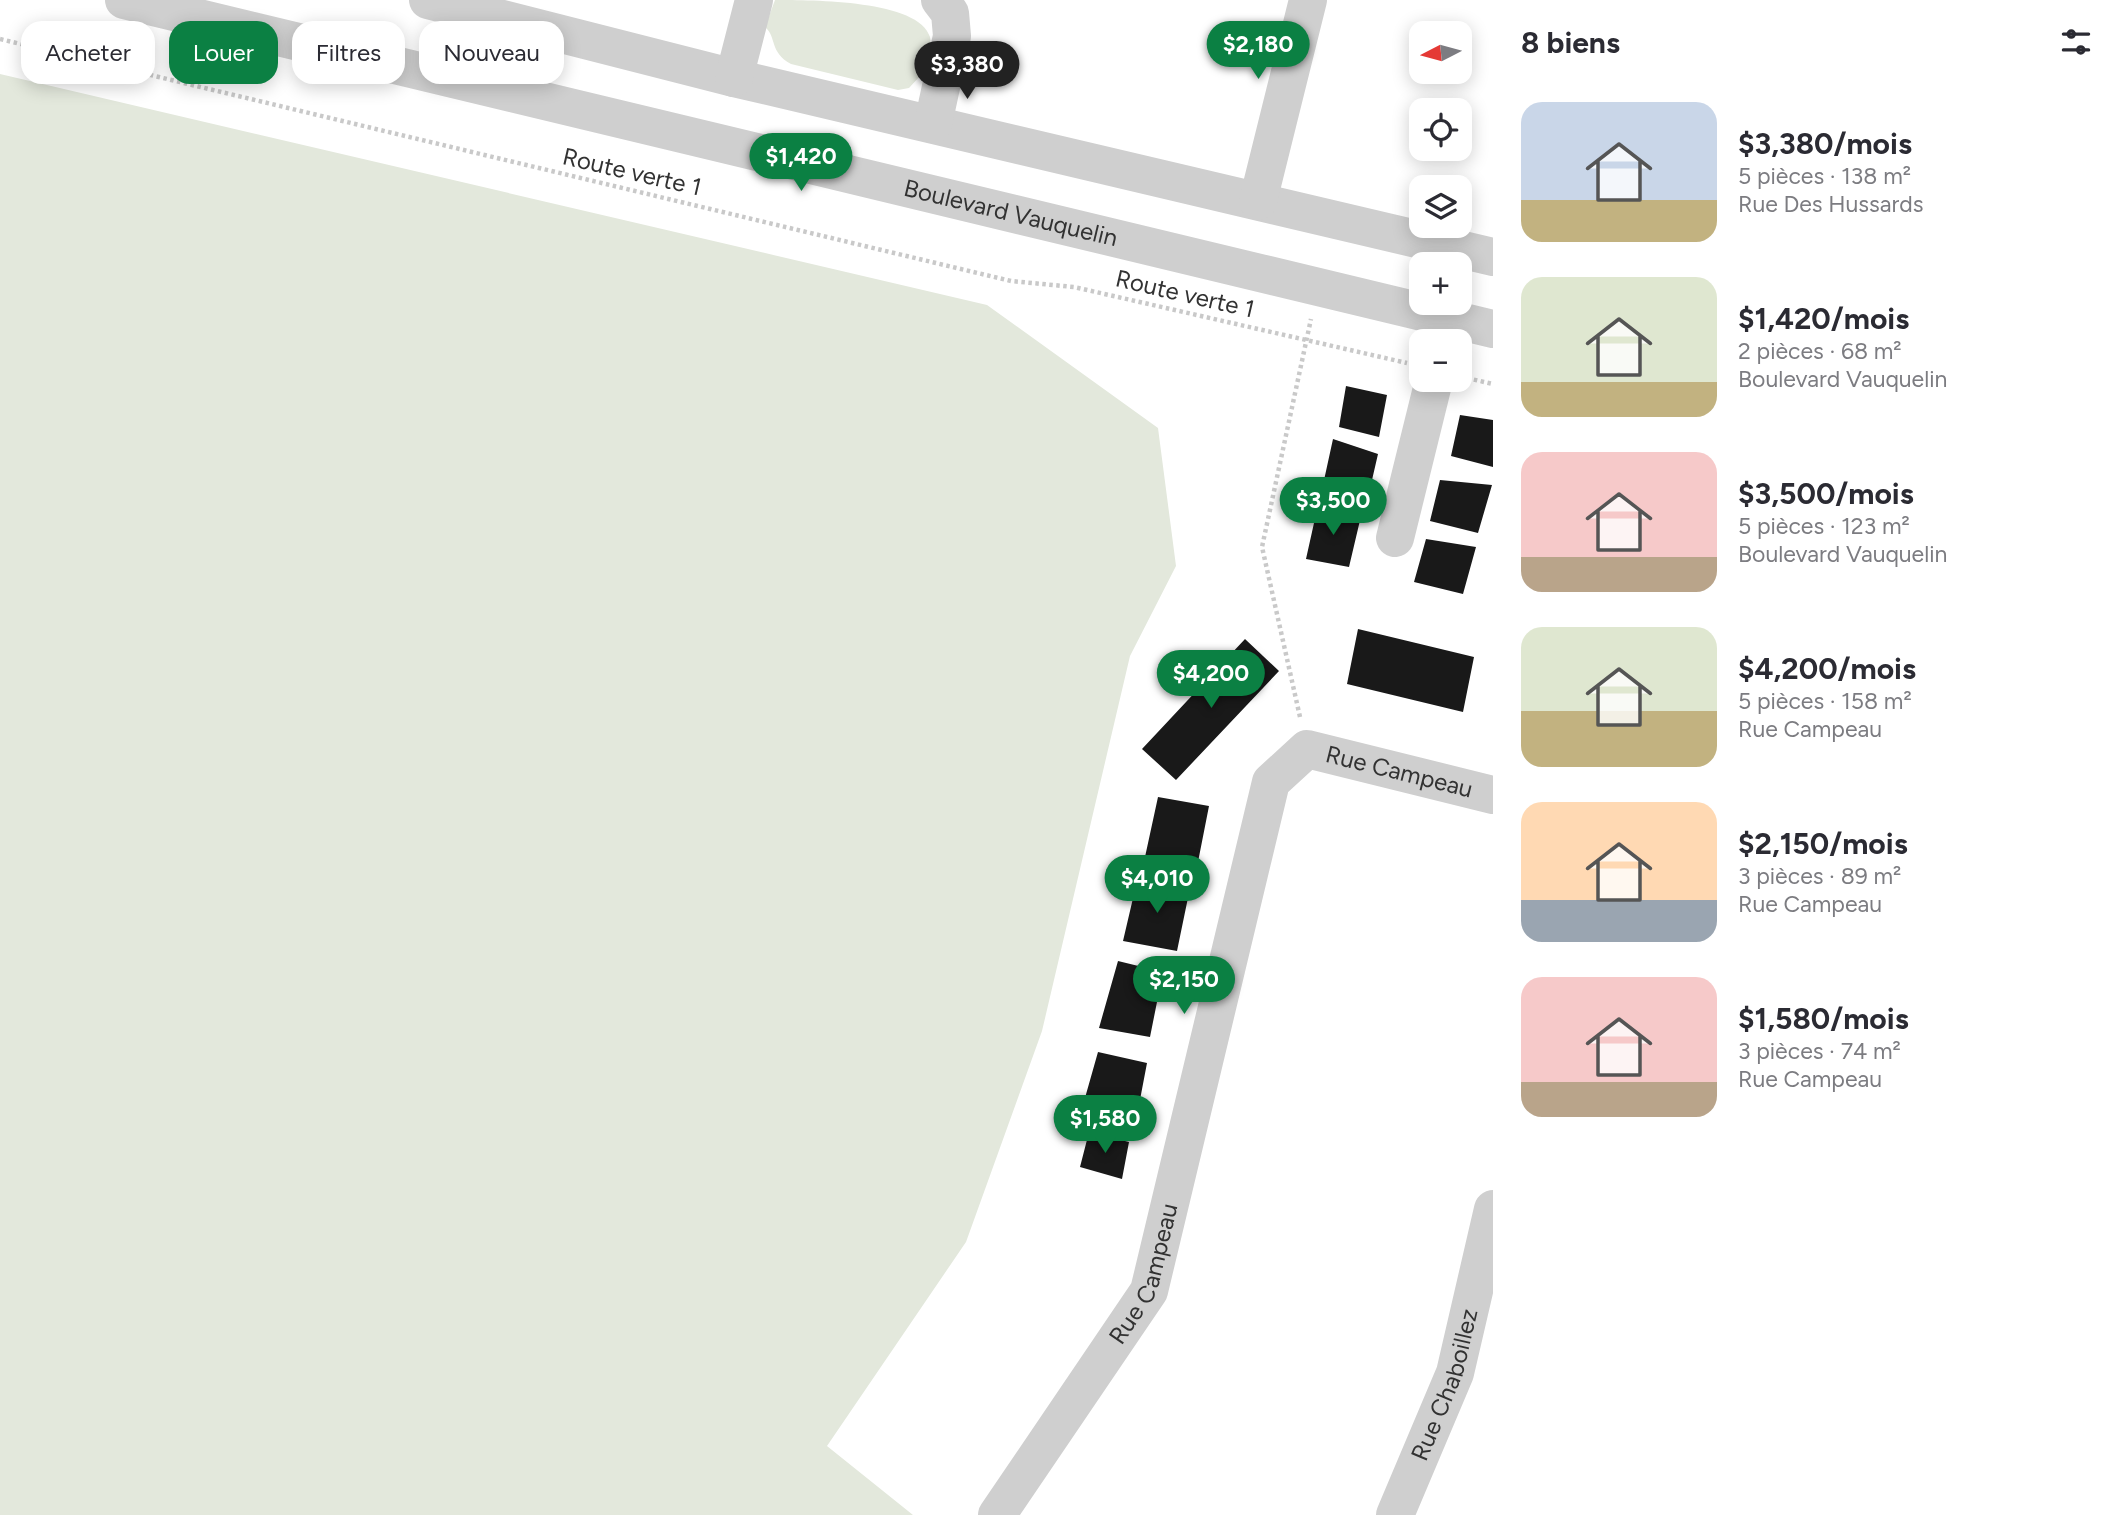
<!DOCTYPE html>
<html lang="fr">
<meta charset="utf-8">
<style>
:root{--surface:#fff;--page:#f7f7f7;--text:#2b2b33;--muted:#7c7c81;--accent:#0b8043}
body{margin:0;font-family:Figtree,sans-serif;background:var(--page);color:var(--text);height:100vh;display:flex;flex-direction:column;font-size:26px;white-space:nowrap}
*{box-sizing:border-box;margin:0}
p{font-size:23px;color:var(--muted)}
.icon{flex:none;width:38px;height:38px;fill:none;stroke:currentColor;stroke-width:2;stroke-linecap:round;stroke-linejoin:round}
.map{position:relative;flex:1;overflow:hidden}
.sheet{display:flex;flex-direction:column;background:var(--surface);width:630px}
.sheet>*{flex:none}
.guide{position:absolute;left:21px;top:21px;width:665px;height:63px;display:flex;gap:14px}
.needle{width:46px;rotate:264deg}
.buttons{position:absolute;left:1409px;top:21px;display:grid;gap:14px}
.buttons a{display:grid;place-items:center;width:63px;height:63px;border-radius:14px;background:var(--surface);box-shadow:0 4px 18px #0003;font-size:35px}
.price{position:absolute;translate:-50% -60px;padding:0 16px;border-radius:24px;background:var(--accent);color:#fff;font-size:23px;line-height:46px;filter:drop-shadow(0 2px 4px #0008)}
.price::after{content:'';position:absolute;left:50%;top:42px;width:21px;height:16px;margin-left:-10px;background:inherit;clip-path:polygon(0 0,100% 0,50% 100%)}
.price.on{background:#222;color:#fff}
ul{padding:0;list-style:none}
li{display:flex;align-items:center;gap:21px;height:175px;padding:0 28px}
li span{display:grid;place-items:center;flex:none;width:196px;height:140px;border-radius:21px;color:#555}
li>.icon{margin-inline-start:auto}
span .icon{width:84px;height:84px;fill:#fffc;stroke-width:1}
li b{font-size:30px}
h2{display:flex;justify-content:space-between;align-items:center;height:84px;padding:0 28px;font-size:30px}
.tag{padding:0 24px;border-radius:21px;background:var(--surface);box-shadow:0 4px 18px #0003;font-size:24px;line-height:63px}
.tag.on{background:var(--accent);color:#fff}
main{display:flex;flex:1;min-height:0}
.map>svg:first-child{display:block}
.green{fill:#e3e8dc}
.building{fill:#191919}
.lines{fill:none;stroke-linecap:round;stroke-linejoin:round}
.path{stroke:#c9c9c9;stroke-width:4.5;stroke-dasharray:3.5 3.5;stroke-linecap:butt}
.minor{stroke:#cfcfcf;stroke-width:38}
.labels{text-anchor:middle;stroke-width:7;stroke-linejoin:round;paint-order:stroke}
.street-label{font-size:24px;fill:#323232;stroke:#fff}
</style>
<main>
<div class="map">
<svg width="1493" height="1515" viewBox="0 0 1493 1515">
<rect width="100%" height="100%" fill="#fff"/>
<path class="green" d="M 775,0 C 813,0 919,0 930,37 C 932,49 928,63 926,75 L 921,75 L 909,88 L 898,90 L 791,64 C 769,52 777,37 765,27 Z
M 0,74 L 987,305 L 1158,428 L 1176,566 L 1130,656 L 1042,1031 L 966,1242 L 827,1446 L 913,1515 L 0,1515 Z"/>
<path class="building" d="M 1346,386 L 1387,395 L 1379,437 L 1339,427 Z
M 1460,415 L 1493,420 L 1493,467 L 1451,456 Z
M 1333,439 L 1378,454 L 1366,506 L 1321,494 Z
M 1440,480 L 1492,485 L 1478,533 L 1430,521 Z
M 1318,505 L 1361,516 L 1349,567 L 1306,559 Z
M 1426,539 L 1476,547 L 1463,594 L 1414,582 Z
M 1358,629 L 1474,657 L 1463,712 L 1347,684 Z
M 1245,639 L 1279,671 L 1176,780 L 1142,749 Z
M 1158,797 L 1209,806 L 1197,867 L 1145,857 Z
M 1137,881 L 1190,888 L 1177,951 L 1123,941 Z
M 1118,961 L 1163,972 L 1150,1037 L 1099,1028 Z
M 1098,1052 L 1147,1063 L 1135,1126 L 1081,1112 Z
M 1089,1132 L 1129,1142 L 1122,1179 L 1080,1167 Z"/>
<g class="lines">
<path class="path" d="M 0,39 L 1011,281 L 1074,287 L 1407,363
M 1467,378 L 1493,384
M 1300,717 L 1262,547 L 1311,319"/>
<g class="minor">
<path id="s1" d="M 124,0 L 1493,329"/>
<path d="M 428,0 L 734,78 L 1493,257"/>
<path d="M 734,78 L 754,0"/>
<path d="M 933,124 L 952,36 L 950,13 L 940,0"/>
<path d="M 1258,201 L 1308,0"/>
<path d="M 1395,538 L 1434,380"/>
<path id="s2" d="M 997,1515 L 1149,1291 L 1271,782 L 1307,749 L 1493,795"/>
<path id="s3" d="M 1395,1515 L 1455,1373 L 1493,1209"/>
</g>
</g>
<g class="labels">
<g class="street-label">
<text transform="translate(632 172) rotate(13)" y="8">Route verte 1</text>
<text dy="8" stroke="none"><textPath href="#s1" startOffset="912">Boulevard Vauquelin</textPath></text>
<text transform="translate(1185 294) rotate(13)" y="8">Route verte 1</text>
<text dy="8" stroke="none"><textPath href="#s2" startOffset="938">Rue Campeau</textPath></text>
<text dy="8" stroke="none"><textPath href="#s2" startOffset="285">Rue Campeau</textPath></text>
<text dy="8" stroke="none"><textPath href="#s3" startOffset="140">Rue Chaboillez</textPath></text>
</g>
</g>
</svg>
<div class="buttons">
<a><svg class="needle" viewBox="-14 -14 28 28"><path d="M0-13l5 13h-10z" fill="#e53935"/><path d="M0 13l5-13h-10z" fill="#7c7c81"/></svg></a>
<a><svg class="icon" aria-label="locate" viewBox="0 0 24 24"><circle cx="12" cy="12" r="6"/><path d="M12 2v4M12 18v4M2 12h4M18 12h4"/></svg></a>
<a><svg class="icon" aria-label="layers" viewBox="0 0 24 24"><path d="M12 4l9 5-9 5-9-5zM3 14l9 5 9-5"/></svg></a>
<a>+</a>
<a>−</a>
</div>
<b class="price" style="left:1258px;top:81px">$2,180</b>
<b class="price on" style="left:967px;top:101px">$3,380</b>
<b class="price" style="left:801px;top:193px">$1,420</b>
<b class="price" style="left:1333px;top:537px">$3,500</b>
<b class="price" style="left:1211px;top:710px">$4,200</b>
<b class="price" style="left:1157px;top:915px">$4,010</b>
<b class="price" style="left:1184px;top:1016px">$2,150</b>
<b class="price" style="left:1105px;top:1155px">$1,580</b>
<div class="guide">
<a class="tag">Acheter</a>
<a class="tag on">Louer</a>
<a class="tag">Filtres</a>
<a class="tag">Nouveau</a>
</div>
</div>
<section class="sheet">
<h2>8 biens<svg class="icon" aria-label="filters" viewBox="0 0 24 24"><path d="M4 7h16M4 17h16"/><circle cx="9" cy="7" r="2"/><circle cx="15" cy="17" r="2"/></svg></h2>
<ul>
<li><span style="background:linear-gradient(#c9d6e8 70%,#c2b280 0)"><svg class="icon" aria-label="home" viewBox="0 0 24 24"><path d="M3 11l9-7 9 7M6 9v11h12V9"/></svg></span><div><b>$3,380/mois</b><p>5 pièces · 138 m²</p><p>Rue Des Hussards</p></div></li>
<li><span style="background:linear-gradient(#dfe7d0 75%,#c2b280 0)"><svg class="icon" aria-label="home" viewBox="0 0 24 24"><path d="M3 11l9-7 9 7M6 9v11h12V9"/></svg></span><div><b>$1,420/mois</b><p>2 pièces · 68 m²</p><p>Boulevard Vauquelin</p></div></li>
<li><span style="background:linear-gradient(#f6c9c9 75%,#b9a48a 0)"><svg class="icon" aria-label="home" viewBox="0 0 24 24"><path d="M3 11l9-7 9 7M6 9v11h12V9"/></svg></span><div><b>$3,500/mois</b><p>5 pièces · 123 m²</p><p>Boulevard Vauquelin</p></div></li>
<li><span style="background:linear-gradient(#dfe7d0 60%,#c2b280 0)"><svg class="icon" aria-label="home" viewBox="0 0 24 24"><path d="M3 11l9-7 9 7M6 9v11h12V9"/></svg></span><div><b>$4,200/mois</b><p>5 pièces · 158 m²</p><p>Rue Campeau</p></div></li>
<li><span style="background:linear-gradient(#ffd9b3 70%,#9aa5b1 0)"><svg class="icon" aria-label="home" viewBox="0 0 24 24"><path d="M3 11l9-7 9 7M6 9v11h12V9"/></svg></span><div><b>$2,150/mois</b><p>3 pièces · 89 m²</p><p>Rue Campeau</p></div></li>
<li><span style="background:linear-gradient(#f6c9c9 75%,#b9a48a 0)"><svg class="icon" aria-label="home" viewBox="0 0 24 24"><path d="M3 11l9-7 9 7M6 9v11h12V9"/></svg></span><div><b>$1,580/mois</b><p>3 pièces · 74 m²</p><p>Rue Campeau</p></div></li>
</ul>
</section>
</main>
